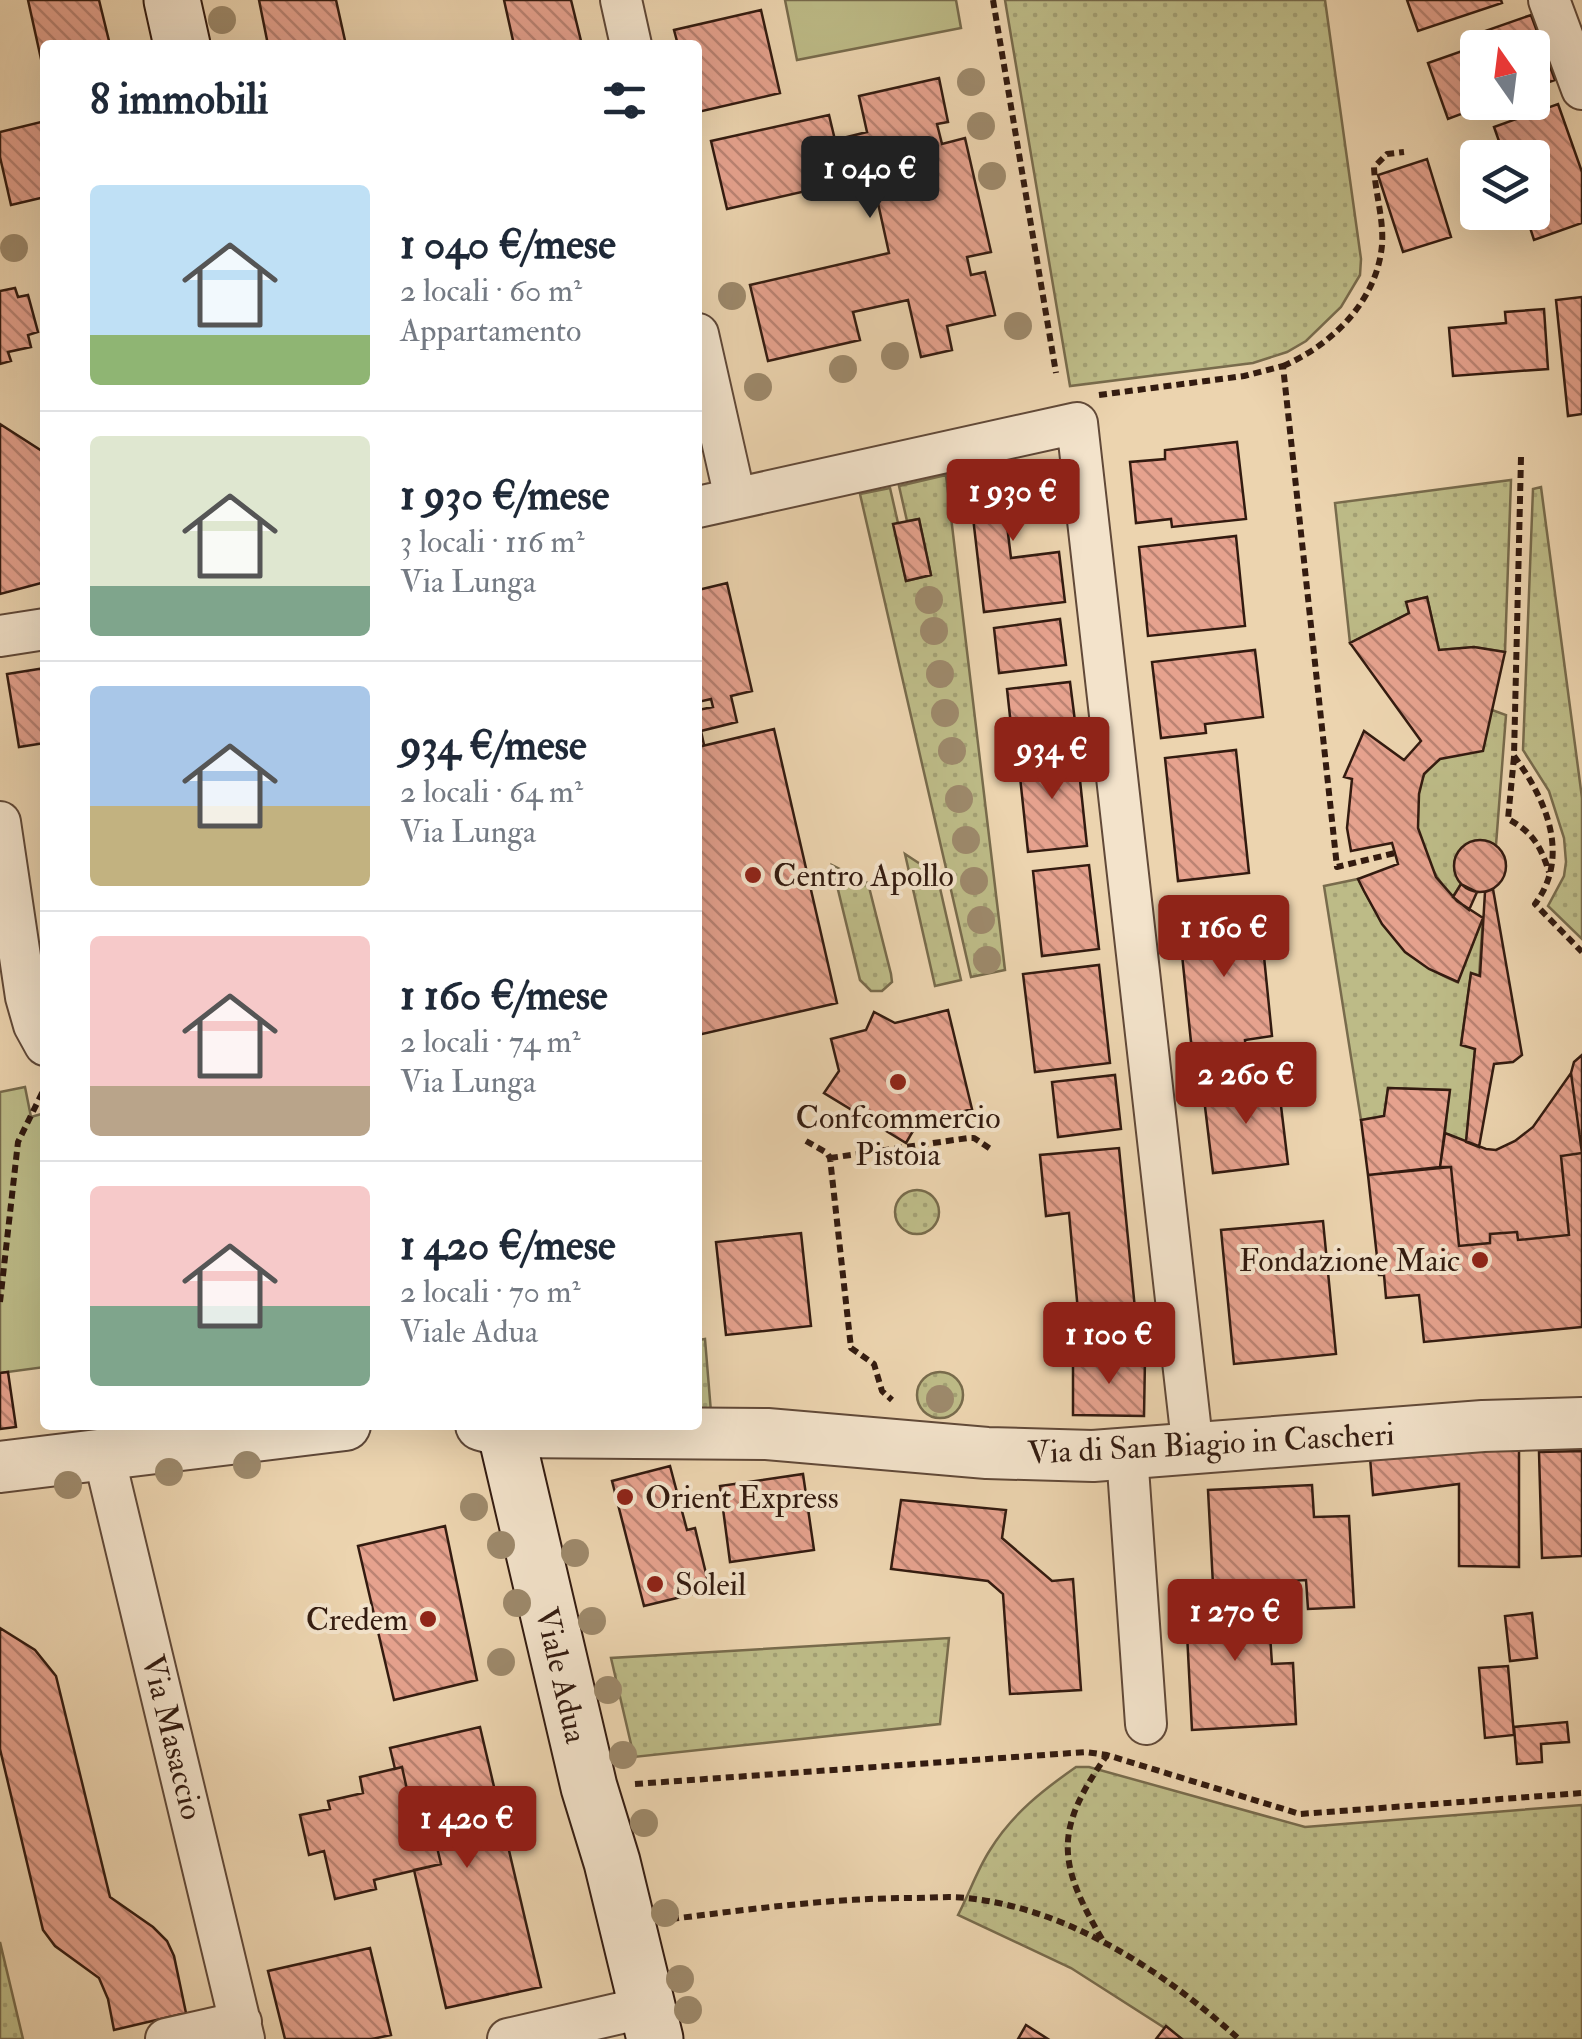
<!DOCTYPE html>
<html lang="it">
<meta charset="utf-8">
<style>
:root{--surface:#fff;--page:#f2f2f3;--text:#1f2937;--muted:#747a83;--line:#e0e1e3;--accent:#8f2418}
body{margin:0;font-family:"IM FELL Double Pica",serif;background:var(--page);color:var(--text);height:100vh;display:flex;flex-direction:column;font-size:38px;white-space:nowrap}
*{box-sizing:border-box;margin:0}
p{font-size:32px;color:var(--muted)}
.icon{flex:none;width:55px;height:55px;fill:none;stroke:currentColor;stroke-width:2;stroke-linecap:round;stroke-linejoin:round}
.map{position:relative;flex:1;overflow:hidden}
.panel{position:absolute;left:40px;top:40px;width:662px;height:1390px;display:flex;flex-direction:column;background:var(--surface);border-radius:10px;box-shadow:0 10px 40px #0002}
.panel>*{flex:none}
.needle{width:65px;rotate:346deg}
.fabs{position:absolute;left:1460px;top:30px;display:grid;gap:20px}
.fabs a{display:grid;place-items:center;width:90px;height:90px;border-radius:10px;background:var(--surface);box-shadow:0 10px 40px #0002;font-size:50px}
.price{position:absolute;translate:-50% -85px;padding:0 22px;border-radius:10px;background:var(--accent);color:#fff;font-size:32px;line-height:65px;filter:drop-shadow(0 2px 5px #0008)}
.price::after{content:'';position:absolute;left:50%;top:60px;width:30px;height:22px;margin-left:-15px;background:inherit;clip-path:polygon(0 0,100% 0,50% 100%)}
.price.current{background:#222;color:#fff}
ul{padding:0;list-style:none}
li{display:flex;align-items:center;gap:30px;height:250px;padding:0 50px}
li+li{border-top:2px solid var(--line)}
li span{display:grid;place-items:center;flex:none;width:280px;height:200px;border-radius:10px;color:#555}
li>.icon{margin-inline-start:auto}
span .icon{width:120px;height:120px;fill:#fffc;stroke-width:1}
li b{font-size:42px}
h2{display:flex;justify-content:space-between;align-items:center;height:120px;padding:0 50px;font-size:42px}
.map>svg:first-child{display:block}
.grass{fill:url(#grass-dots);stroke:#786b4c;stroke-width:2.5}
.park{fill:#bdbb87;stroke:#786b4c;stroke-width:2.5}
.building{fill:url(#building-back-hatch);stroke:#331b10;stroke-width:2.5}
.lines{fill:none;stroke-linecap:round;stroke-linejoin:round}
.minor-casing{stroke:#614938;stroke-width:44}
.tertiary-casing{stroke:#614938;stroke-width:54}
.secondary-casing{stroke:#331b10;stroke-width:59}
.path{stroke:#331b10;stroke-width:6;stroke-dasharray:8 5;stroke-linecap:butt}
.minor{stroke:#f3e3cb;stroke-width:40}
.tertiary{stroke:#f3e3cb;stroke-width:50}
.secondary{stroke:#f3e3cb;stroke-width:55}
.tree{fill:#9d896b}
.poi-dot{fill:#8f2418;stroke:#f3e3cb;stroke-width:4}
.labels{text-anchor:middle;stroke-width:8;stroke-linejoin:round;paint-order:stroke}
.poi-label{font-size:32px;fill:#331b10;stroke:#f3e3cb;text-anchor:start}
.street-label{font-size:32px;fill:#331b10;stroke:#f3e3cb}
</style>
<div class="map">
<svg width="1582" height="2039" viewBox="0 0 1582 2039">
<defs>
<pattern id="grass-dots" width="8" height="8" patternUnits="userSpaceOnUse" patternTransform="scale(2.5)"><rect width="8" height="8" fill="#bdbb87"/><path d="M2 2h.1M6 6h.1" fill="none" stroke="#a3a074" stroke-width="1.8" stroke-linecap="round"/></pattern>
<pattern id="building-back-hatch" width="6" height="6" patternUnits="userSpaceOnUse" patternTransform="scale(2.5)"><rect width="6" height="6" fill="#e6a28e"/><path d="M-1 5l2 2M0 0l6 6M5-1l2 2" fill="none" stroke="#bb8373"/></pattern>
</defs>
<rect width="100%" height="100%" fill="#ecd4af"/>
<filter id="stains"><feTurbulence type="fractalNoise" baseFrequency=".002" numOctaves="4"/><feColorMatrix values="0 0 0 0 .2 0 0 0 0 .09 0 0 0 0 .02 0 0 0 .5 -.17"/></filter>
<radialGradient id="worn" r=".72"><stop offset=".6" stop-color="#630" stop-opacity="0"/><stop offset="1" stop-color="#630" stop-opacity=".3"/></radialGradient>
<path class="grass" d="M 1005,0 L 1325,0 L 1361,259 L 1360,275 L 1341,307 L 1306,341 L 1287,352 L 1253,363 L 1070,386 Z
M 946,475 L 1005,970 L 971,977 L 860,494 L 890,488 L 898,523 L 894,525 L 906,581 L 931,575 L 919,519 L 907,521 L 899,486 Z
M 1511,480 L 1505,652 L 1474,647 L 1439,650 L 1427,597 L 1407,602 L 1409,613 L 1350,643 L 1335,503 Z
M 1541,487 L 1582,798 L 1582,939 L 1548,906 L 1564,876 L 1566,862 L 1564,838 L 1549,791 L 1523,750 L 1533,489 Z
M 1492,710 L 1506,715 L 1496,845 C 1467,831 1442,858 1461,884 L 1453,897 C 1426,869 1403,813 1424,775 C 1433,758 1476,725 1492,710 Z
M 905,854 L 937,875 L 961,980 L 935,986 Z
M 832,865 L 868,883 L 891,974 L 892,982 L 882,991 L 871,991 L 860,980 Z
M 1358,879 C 1381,926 1407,962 1457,982 L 1483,918 L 1479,976 L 1471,974 L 1461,1044 L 1475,1049 L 1466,1142 L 1445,1133 L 1449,1090 L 1388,1088 L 1384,1116 L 1361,1120 L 1324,886 Z
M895 1212a22 22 0 1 1 44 0a22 22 0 1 1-44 0Z
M 705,1339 L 711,1412 L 698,1413 L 698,1340 Z
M917 1395a23 23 0 1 1 46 0a23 23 0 1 1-46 0Z
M 949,1638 L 940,1724 L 634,1757 L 611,1658 Z
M 1076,1767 L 1089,1767 L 1305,1827 L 1582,1805 L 1582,2039 L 1182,2039 L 1071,1968 L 958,1915 C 969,1894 977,1870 990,1850 C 1012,1814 1043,1790 1076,1767 Z
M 0,1942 L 23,2039 L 0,2039 Z"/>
<path class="park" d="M 785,0 L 956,0 L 961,28 L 797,60 Z
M 25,1087 L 31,1117 L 45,1113 L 45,1367 L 0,1373 L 0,1092 Z"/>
<path class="building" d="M 28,0 L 99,0 L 110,45 L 45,45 L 45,77 Z
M 259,0 L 336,0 L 346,45 L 268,45 Z
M 504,0 L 571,0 L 582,45 L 514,45 Z
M 1407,0 L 1501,0 L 1502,3 L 1418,31 Z
M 761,10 L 780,93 L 698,112 L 698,45 L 678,45 L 674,30 Z
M 1531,15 L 1555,80 L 1532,88 L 1532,48 L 1478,48 L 1478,102 L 1493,102 L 1448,119 L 1428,63 L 1471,48 L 1468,37 Z
M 939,78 L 948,122 L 937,124 L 942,144 L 965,138 L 991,252 L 967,257 L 971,275 L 985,272 L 995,315 L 947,326 L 952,350 L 921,357 L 908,300 L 853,312 L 860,340 L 768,361 L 750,285 L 889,253 L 872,176 L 727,209 L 711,141 L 829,115 L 835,140 L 867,132 L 859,96 Z
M 1558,104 L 1582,172 L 1582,223 L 1534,240 L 1525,212 L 1532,212 L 1532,158 L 1505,158 L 1494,127 Z
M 45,121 L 45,197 L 11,205 L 0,157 L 0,132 Z
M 1427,159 L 1451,237 L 1403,252 L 1378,175 Z
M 15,288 L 18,297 L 28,295 L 38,332 L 28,335 L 31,347 L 8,352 L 11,361 L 0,364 L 0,291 Z
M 1582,297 L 1582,414 L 1568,416 L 1556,300 Z
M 1544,309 L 1548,369 L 1453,376 L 1449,328 L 1506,323 L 1505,312 Z
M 0,424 L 45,453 L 45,582 L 0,594 Z
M 1237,442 L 1246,519 L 1172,527 L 1171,519 L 1136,523 L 1130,462 L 1165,459 L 1165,450 Z
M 1046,463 L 1051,504 L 1005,509 L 1011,558 L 1059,552 L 1065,602 L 984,612 L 969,483 L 1015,478 L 1014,467 Z
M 919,519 L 931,575 L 906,581 L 893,524 Z
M 1236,536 L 1245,626 L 1148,636 L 1139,547 Z
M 727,583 L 752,691 L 731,696 L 737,722 L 701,731 L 704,745 L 698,747 L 698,710 L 713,707 L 711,699 L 698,702 L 698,590 Z
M 1427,597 L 1439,650 L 1474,647 L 1505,652 L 1483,751 L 1440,759 L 1424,774 L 1419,794 L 1418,828 L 1436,877 L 1457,901 L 1483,918 L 1458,982 L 1429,969 L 1405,952 L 1382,924 L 1364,891 L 1358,879 L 1398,864 L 1392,843 L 1351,851 L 1347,828 L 1352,779 L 1344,777 L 1364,731 L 1404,760 L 1421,741 L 1350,643 L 1409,613 L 1406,602 Z
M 1060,619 L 1066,665 L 999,673 L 994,628 Z
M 1255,650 L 1263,717 L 1205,724 L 1206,733 L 1161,738 L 1152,662 Z
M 45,668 L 45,743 L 19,747 L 7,674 Z
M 1070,682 L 1077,737 L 1013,744 L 1007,689 Z
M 774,729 L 837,1003 L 698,1035 L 698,747 Z
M 1236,750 L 1249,873 L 1178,881 L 1165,758 Z
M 1077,752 L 1087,846 L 1028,852 L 1018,758 Z
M1454 866a26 26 0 1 1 52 0a26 26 0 1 1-52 0Z
M 1089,865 L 1099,949 L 1042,956 L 1033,871 Z
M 1461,884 L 1477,892 L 1469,910 L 1453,897 Z
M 1493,889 L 1522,1055 L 1513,1062 L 1494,1064 L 1479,1147 L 1466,1142 L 1475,1049 L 1461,1045 L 1471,973 L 1480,976 L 1485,892 Z
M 1258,897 L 1272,1036 L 1245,1040 L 1247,1065 L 1194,1071 L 1177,906 Z
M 1099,965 L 1110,1063 L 1035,1072 L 1023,974 Z
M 948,1010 L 972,1109 L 917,1124 L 906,1143 L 824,1093 L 839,1071 L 831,1039 L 866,1030 L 874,1012 L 895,1023 Z
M 1582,1055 L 1582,1153 L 1571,1073 L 1574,1062 Z
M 1571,1073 L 1582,1153 L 1561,1156 L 1569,1235 L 1518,1240 L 1517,1232 L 1490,1234 L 1490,1243 L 1459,1246 L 1451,1167 L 1440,1167 L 1445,1133 L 1486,1149 L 1496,1150 L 1515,1141 L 1533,1127 Z
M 1115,1075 L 1121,1129 L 1058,1137 L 1052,1082 Z
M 1278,1081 L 1288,1164 L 1213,1173 L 1203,1090 Z
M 1388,1088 L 1450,1090 L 1440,1167 L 1368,1175 L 1361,1120 L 1384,1116 Z
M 1119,1148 L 1138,1339 L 1081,1344 L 1069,1213 L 1046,1216 L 1040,1155 Z
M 1582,1153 L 1582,1327 L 1424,1342 L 1419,1295 L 1386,1298 L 1384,1275 L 1379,1275 L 1368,1175 L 1451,1167 L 1459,1246 L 1490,1243 L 1490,1234 L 1517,1232 L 1518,1240 L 1569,1235 L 1561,1156 Z
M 1323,1221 L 1336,1354 L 1234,1364 L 1221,1230 Z
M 801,1233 L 811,1326 L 726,1335 L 716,1242 Z
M 1073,1357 L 1145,1359 L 1144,1416 L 1073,1415 Z
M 8,1372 L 16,1427 L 0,1429 L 0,1373 Z
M 1519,1448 L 1519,1567 L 1459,1566 L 1459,1484 L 1373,1495 L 1370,1457 Z
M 1582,1451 L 1582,1556 L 1542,1558 L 1539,1452 Z
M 670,1466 L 687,1530 L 695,1528 L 710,1590 L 644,1606 L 612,1481 Z
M 803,1474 L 814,1550 L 730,1562 L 720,1486 Z
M 1312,1485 L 1314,1517 L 1349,1516 L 1354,1607 L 1308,1609 L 1306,1580 L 1213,1585 L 1208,1490 Z
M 901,1500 L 1006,1510 L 1002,1538 L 1052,1581 L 1073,1579 L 1081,1690 L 1010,1694 L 1003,1594 L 988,1581 L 891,1569 Z
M 445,1526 L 477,1680 L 394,1700 L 358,1546 Z
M 1267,1590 L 1272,1664 L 1293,1663 L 1296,1724 L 1192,1730 L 1185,1595 Z
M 1532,1613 L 1537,1658 L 1510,1661 L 1505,1616 Z
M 0,1628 L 35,1650 L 56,1676 L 110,1897 L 153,1927 L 167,1941 L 174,1956 L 186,2013 L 114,2030 L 108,1999 L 99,1978 L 55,1946 L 43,1930 L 0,1749 Z
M 1508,1666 L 1514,1735 L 1485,1738 L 1479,1668 Z
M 1567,1722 L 1569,1742 L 1541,1744 L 1542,1762 L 1517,1764 L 1514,1727 Z
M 480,1727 L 541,1987 L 446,2008 L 414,1870 L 441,1864 L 431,1822 L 415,1826 L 402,1767 L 395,1769 L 390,1748 Z
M 402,1767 L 415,1826 L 431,1822 L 441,1864 L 374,1880 L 376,1889 L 335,1899 L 324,1851 L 309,1855 L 300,1815 L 330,1809 L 328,1801 L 363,1793 L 360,1777 Z
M 370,1948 L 391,2035 L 372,2039 L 285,2039 L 268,1971 Z
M 1026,2025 L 1048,2039 L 1018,2039 Z
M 1166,2026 L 1182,2039 L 1156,2039 Z"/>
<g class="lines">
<g class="minor-casing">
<path id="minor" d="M 621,0 L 631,45
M 1549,0 L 1582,89
M 698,334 L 735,498
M 698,507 L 1077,423 L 1193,1450
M 0,636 L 45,629
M 0,822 L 26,997 L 34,1025 L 45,1045
M 103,1452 L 244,2039
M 1127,1454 L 1146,1724
M 166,2039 L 241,2022
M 508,2039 L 647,2007"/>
</g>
<g class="tertiary-casing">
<path id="tertiary" d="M 481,1425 L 506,1432 L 767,1434 L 987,1453 L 1093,1456 L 1483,1426 L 1582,1423
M 0,1467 L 345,1425"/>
</g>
<g class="secondary-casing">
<path id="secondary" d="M 172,0 L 182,45
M 504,1425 L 589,1787 L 612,1862 L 655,2039"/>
</g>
<path class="path" d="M 993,0 L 1056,373
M 1283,366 C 1332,345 1377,301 1382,245 C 1384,220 1375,192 1374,167 L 1387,154 L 1404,152
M 1099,395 L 1244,376 L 1283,366 L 1337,867 L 1395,853
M 1521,457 L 1514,756 C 1546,799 1571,856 1535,904 L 1582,952
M 1514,757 L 1508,819 C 1533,832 1541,847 1549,872
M 806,1141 L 827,1153 L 830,1158 L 851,1348 L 874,1364 L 882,1391 L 892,1400
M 830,1158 L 968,1138 L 974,1138 L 992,1150
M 0,1302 L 18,1142 L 45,1087
M 635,1784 L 1086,1752 L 1107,1755 L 1300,1814 L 1582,1793
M 671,1919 C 752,1909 832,1898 913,1898 C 931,1898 949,1896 967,1898 C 1070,1909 1164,1972 1239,2039
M 1102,1939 C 1057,1862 1054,1830 1107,1755"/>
<use href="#minor" class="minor"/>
<use href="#tertiary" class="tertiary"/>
<use href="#secondary" class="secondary"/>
</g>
<g class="tree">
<circle cx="222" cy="20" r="14"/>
<circle cx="971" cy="82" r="14"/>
<circle cx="981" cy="126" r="14"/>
<circle cx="992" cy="176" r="14"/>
<circle cx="14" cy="248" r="14"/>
<circle cx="732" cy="296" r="14"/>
<circle cx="1018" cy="326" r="14"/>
<circle cx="895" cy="356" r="14"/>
<circle cx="843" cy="369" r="14"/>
<circle cx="758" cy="387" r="14"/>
<circle cx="929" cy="600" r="14"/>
<circle cx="934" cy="631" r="14"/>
<circle cx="940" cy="674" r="14"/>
<circle cx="945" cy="713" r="14"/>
<circle cx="952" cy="751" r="14"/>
<circle cx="959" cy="799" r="14"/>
<circle cx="966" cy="840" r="14"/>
<circle cx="974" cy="881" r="14"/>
<circle cx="981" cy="920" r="14"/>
<circle cx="987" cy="960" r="14"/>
<circle cx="940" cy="1399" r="14"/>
<circle cx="247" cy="1465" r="14"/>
<circle cx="169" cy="1472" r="14"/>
<circle cx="68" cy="1485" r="14"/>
<circle cx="474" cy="1507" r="14"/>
<circle cx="501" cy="1545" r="14"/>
<circle cx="575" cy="1553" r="14"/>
<circle cx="517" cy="1603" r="14"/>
<circle cx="592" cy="1621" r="14"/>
<circle cx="501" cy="1662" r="14"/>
<circle cx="608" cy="1690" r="14"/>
<circle cx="623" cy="1755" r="14"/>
<circle cx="644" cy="1823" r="14"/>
<circle cx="665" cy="1913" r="14"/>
<circle cx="680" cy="1979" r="14"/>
<circle cx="688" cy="2010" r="14"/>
</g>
<g class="poi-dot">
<circle cx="753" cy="875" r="10"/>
<circle cx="898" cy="1082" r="10"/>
<circle cx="1480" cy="1260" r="10"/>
<circle cx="625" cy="1497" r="10"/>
<circle cx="655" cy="1584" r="10"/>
<circle cx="428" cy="1619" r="10"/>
</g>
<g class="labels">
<g class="poi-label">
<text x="773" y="886">Centro Apollo</text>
<text x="898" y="1128" text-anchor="middle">Confcommercio<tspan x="898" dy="37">Pistoia</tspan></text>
<text x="1460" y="1271" text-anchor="end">Fondazione Maic</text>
<text x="645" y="1508">Orient Express</text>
<text x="675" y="1595">Soleil</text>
<text x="408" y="1630" text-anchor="end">Credem</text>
</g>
<g class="street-label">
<text transform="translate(1211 1443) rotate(-3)" y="11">Via di San Biagio in Cascheri</text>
<text transform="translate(562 1675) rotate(77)" y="11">Viale Adua</text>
<text transform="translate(173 1737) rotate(76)" y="11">Via Masaccio</text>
</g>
</g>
<rect width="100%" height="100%" filter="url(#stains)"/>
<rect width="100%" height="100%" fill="url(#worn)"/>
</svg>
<div class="fabs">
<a><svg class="needle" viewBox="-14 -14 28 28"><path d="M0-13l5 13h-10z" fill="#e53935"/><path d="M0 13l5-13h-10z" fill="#747a83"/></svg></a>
<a><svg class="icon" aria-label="layers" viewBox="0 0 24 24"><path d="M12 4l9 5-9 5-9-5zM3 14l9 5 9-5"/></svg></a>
</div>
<b class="price current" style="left:870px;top:221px">1 040 €</b>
<b class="price" style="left:1013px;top:544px">1 930 €</b>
<b class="price" style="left:1052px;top:802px">934 €</b>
<b class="price" style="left:1224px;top:980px">1 160 €</b>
<b class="price" style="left:1246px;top:1127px">2 260 €</b>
<b class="price" style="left:1109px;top:1387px">1 100 €</b>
<b class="price" style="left:1235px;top:1664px">1 270 €</b>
<b class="price" style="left:467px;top:1871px">1 420 €</b>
<section class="panel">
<h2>8 immobili<svg class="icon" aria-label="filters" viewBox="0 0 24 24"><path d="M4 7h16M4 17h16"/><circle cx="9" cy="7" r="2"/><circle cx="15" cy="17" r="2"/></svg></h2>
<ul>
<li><span style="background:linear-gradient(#bfe0f5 75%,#8fb573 0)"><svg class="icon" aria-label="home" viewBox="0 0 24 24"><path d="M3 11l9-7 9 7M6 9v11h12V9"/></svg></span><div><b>1 040 €/mese</b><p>2 locali · 60 m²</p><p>Appartamento</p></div></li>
<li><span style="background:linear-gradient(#dfe7d0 75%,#7fa58c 0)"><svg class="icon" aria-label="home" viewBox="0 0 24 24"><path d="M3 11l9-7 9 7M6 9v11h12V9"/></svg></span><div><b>1 930 €/mese</b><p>3 locali · 116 m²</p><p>Via Lunga</p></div></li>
<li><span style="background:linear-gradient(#a9c7e8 60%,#c2b280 0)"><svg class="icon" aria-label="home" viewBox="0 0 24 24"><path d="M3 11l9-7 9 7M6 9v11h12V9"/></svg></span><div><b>934 €/mese</b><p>2 locali · 64 m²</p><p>Via Lunga</p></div></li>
<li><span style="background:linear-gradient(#f6c9c9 75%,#b9a48a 0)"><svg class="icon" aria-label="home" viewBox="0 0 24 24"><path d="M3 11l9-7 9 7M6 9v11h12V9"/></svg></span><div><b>1 160 €/mese</b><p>2 locali · 74 m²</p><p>Via Lunga</p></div></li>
<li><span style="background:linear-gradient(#f6c9c9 60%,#7fa58c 0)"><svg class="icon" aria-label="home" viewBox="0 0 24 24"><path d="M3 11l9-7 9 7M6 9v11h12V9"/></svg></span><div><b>1 420 €/mese</b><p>2 locali · 70 m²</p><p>Viale Adua</p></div></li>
</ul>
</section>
</div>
